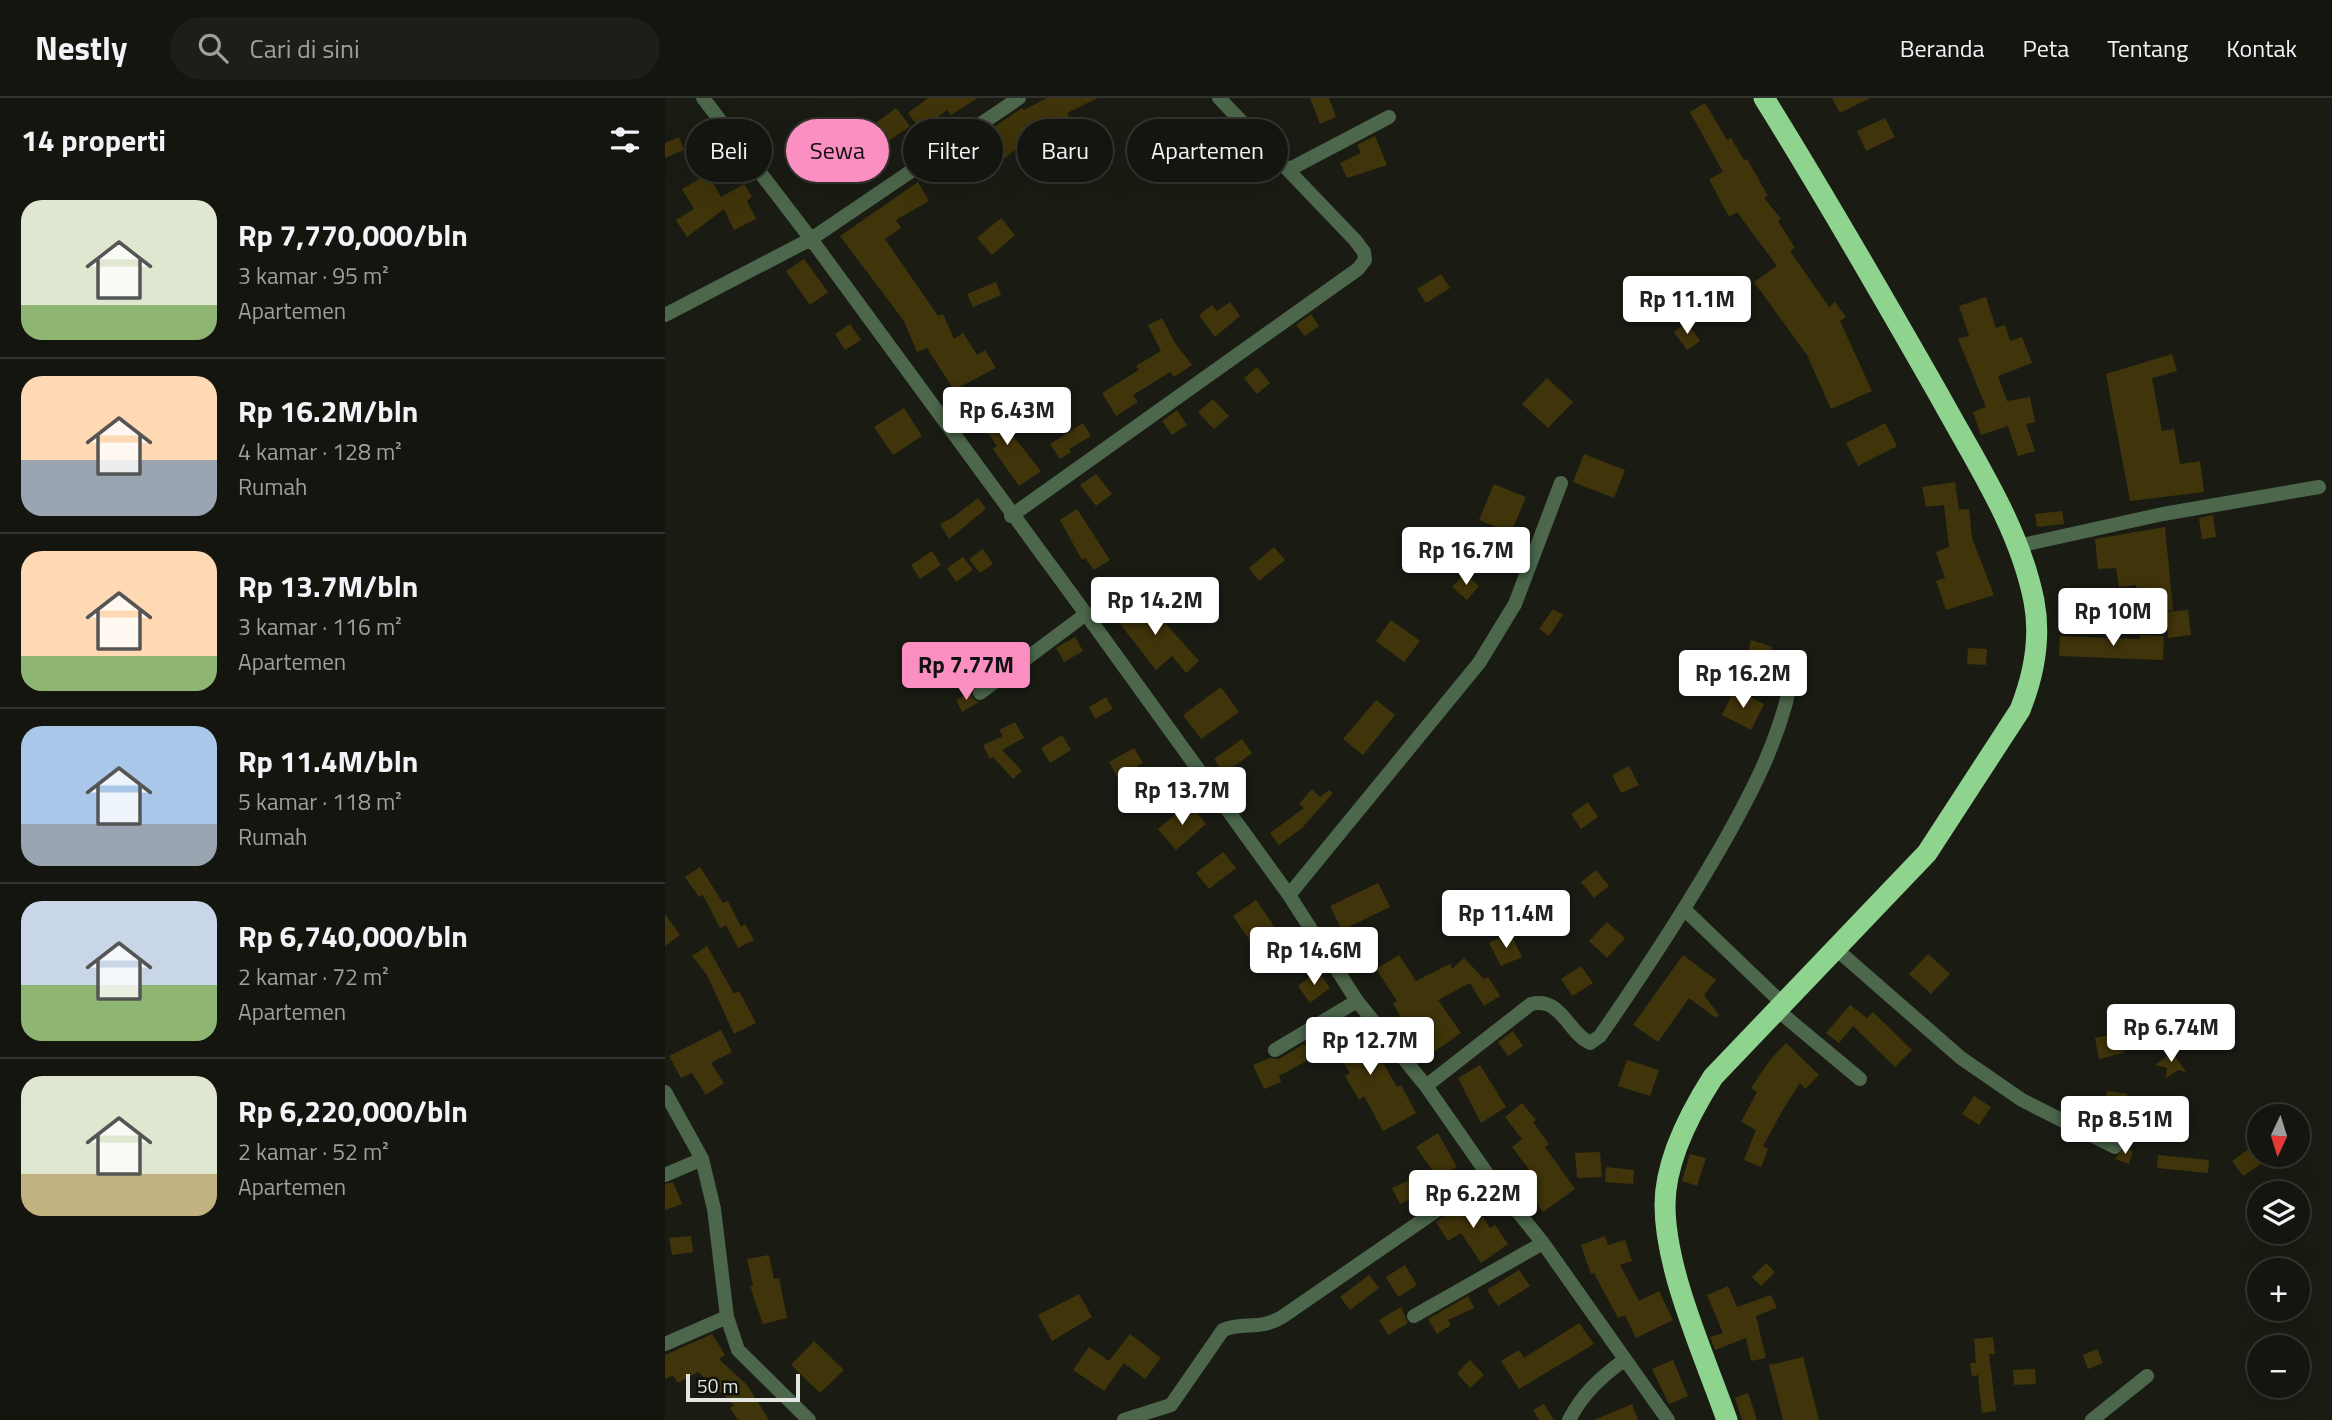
<!DOCTYPE html>
<html lang="id">
<meta charset="utf-8">
<style>
:root{--surface:#14150f;--page:#1d1e18;--text:#f1f3f6;--muted:#9d9f9e;--line:#33342f;--accent:#fc8fc2}
body{margin:0;font-family:"Titillium Web",sans-serif;background:var(--page);color:var(--text);height:100vh;display:flex;flex-direction:column;font-size:26px;white-space:nowrap}
*{box-sizing:border-box;margin:0}
p{font-size:23px;color:var(--muted)}
.icon{flex:none;width:38px;height:38px;fill:none;stroke:currentColor;stroke-width:2;stroke-linecap:round;stroke-linejoin:round}
.map{position:relative;flex:1;overflow:hidden}
.side{display:flex;flex-direction:column;background:var(--surface);width:665px}
.side>*{flex:none}
.guide{position:absolute;left:21px;top:21px;width:665px;height:63px;display:flex;gap:14px}
.needle{width:46px;rotate:184deg}
.fabs{position:absolute;left:1582px;top:1006px;display:grid;gap:14px}
.fabs a{display:grid;place-items:center;width:63px;height:63px;border-radius:50%;background:var(--surface);box-shadow:0 7px 28px #0002,0 0 0 2px var(--line);font-size:35px}
.scale{position:absolute;left:21px;bottom:18px;width:114px;box-sizing:border-box;padding-left:7px;border:4px solid #e4e6e1;border-top:0;font-size:19px;line-height:24px;white-space:nowrap;color:#e4e6e1;-webkit-text-stroke:5px #11120c;paint-order:stroke}
.price{position:absolute;translate:-50% -60px;padding:0 16px;border-radius:7px;background:#fff;color:#222;font-size:23px;line-height:46px;filter:drop-shadow(0 2px 4px #0008)}
.price::after{content:'';position:absolute;left:50%;top:42px;width:21px;height:16px;margin-left:-10px;background:inherit;clip-path:polygon(0 0,100% 0,50% 100%)}
.price.current{background:var(--accent);color:#111}
ul{padding:0;list-style:none}
li{display:flex;align-items:center;gap:21px;height:175px;padding:0 21px}
li+li{border-top:2px solid var(--line)}
li span{display:grid;place-items:center;flex:none;width:196px;height:140px;border-radius:21px;color:#555}
li>.icon{margin-inline-start:auto}
span .icon{width:84px;height:84px;fill:#fffc;stroke-width:1}
li b{font-size:30px}
h2{display:flex;justify-content:space-between;align-items:center;height:84px;padding:0 21px;font-size:30px}
.chip{padding:0 24px;border-radius:32px;background:var(--surface);box-shadow:0 7px 28px #0002,0 0 0 2px var(--line);font-size:24px;line-height:63px}
.chip.current{background:var(--accent);color:#111}
header{display:flex;align-items:center;gap:42px;box-sizing:border-box;height:98px;padding:0 35px;background:var(--surface);border-bottom:2px solid var(--line)}
header strong{font-size:33px}
nav{display:flex;gap:38px;margin-inline-start:auto;font-size:24px}
.search{width:490px;height:63px;background:var(--page);display:flex;align-items:center;gap:18px;box-sizing:border-box;padding:0 24px;border-radius:38px;color:var(--muted);font-size:26px}
main{display:flex;flex:1;min-height:0}
.map>svg:first-child{display:block}
.building{fill:#40340a}
.lines{fill:none;stroke-linecap:round;stroke-linejoin:round}
.street{stroke:#4c674b;stroke-width:14}
.highway{stroke:#8fd48e;stroke-width:21}
</style>
<header>
<strong>Nestly</strong>
<div class="search"><svg class="icon" aria-label="search" viewBox="0 0 24 24"><circle cx="10" cy="10" r="6"/><path d="M15 15l6 6"/></svg>Cari di sini</div>
<nav><a>Beranda</a><a>Peta</a><a>Tentang</a><a>Kontak</a></nav>
</header>
<main>
<section class="side">
<h2>14 properti<svg class="icon" aria-label="filters" viewBox="0 0 24 24"><path d="M4 7h16M4 17h16"/><circle cx="9" cy="7" r="2"/><circle cx="15" cy="17" r="2"/></svg></h2>
<ul>
<li><span style="background:linear-gradient(#dfe7d0 75%,#8fb573 0)"><svg class="icon" aria-label="home" viewBox="0 0 24 24"><path d="M3 11l9-7 9 7M6 9v11h12V9"/></svg></span><div><b>Rp 7,770,000/bln</b><p>3 kamar · 95 m²</p><p>Apartemen</p></div></li>
<li><span style="background:linear-gradient(#ffd9b3 60%,#9aa5b1 0)"><svg class="icon" aria-label="home" viewBox="0 0 24 24"><path d="M3 11l9-7 9 7M6 9v11h12V9"/></svg></span><div><b>Rp 16.2M/bln</b><p>4 kamar · 128 m²</p><p>Rumah</p></div></li>
<li><span style="background:linear-gradient(#ffd9b3 75%,#8fb573 0)"><svg class="icon" aria-label="home" viewBox="0 0 24 24"><path d="M3 11l9-7 9 7M6 9v11h12V9"/></svg></span><div><b>Rp 13.7M/bln</b><p>3 kamar · 116 m²</p><p>Apartemen</p></div></li>
<li><span style="background:linear-gradient(#a9c7e8 70%,#9aa5b1 0)"><svg class="icon" aria-label="home" viewBox="0 0 24 24"><path d="M3 11l9-7 9 7M6 9v11h12V9"/></svg></span><div><b>Rp 11.4M/bln</b><p>5 kamar · 118 m²</p><p>Rumah</p></div></li>
<li><span style="background:linear-gradient(#c9d6e8 60%,#8fb573 0)"><svg class="icon" aria-label="home" viewBox="0 0 24 24"><path d="M3 11l9-7 9 7M6 9v11h12V9"/></svg></span><div><b>Rp 6,740,000/bln</b><p>2 kamar · 72 m²</p><p>Apartemen</p></div></li>
<li><span style="background:linear-gradient(#dfe7d0 70%,#c2b280 0)"><svg class="icon" aria-label="home" viewBox="0 0 24 24"><path d="M3 11l9-7 9 7M6 9v11h12V9"/></svg></span><div><b>Rp 6,220,000/bln</b><p>2 kamar · 52 m²</p><p>Apartemen</p></div></li>
</ul>
</section>
<div class="map">
<svg width="1667" height="1322" viewBox="0 0 1667 1322">
<rect width="100%" height="100%" fill="#1a1c14"/>
<path class="building" d="M 263,0 L 313,0 L 286,17 L 282,12 L 256,32 L 243,15 Z
M 382,0 L 433,0 L 402,15 L 408,26 L 392,35 L 386,23 L 331,67 L 328,64 L 300,82 L 285,59 L 357,10 L 359,12 Z
M 645,0 L 664,0 L 671,19 L 655,26 Z
M 1167,0 L 1205,0 L 1175,15 Z
M 1040,5 L 1062,42 L 1066,40 L 1079,62 L 1082,61 L 1103,98 L 1099,100 L 1116,121 L 1113,123 L 1130,150 L 1125,153 L 1164,209 L 1170,204 L 1181,219 L 1175,223 L 1207,293 L 1166,311 L 1142,257 L 1089,184 L 1112,168 L 1072,114 L 1064,119 L 1044,81 L 1058,74 L 1025,14 Z
M 231,10 L 245,28 L 218,47 L 204,30 Z
M 1220,20 L 1230,39 L 1201,53 L 1192,33 Z
M 710,38 L 722,67 L 682,80 L 675,65 L 696,55 L 692,47 Z
M 14,39 L 19,52 L 0,60 L 0,45 Z
M 43,76 L 56,99 L 79,86 L 87,99 L 82,103 L 91,121 L 69,132 L 59,111 L 22,139 L 11,122 L 29,111 L 17,91 Z
M 253,84 L 264,103 L 231,122 L 236,130 L 220,141 L 273,218 L 278,216 L 289,241 L 298,235 L 312,257 L 320,252 L 331,270 L 289,292 L 262,250 L 252,254 L 239,223 L 175,138 Z
M 336,120 L 350,137 L 327,157 L 312,140 Z
M 139,161 L 163,194 L 145,207 L 121,173 Z
M 776,176 L 785,190 L 761,205 L 752,191 Z
M 331,184 L 336,197 L 308,209 L 302,196 Z
M 1321,199 L 1331,230 L 1340,227 L 1345,243 L 1357,239 L 1367,265 L 1333,278 L 1342,303 L 1365,299 L 1370,324 L 1361,326 L 1370,353 L 1353,358 L 1343,328 L 1316,337 L 1308,314 L 1321,309 L 1293,241 L 1304,238 L 1294,208 Z
M 565,204 L 575,218 L 550,239 L 534,217 L 547,207 L 552,213 Z
M 646,216 L 654,228 L 640,238 L 631,227 Z
M 497,220 L 510,245 L 527,267 L 509,279 L 505,274 L 468,297 L 473,304 L 451,318 L 437,295 L 474,272 L 471,268 L 496,253 L 483,227 Z
M 1022,224 L 1035,243 L 1022,252 L 1009,234 Z
M 185,226 L 196,242 L 180,252 L 170,236 Z
M 1507,256 L 1512,273 L 1487,280 L 1497,333 L 1509,331 L 1515,366 L 1535,363 L 1539,394 L 1465,403 L 1441,276 Z
M 592,269 L 605,285 L 592,296 L 579,280 Z
M 882,280 L 908,304 L 883,330 L 857,306 Z
M 548,301 L 564,318 L 549,331 L 533,314 Z
M 324,309 L 333,325 L 342,320 L 349,332 L 345,334 L 376,373 L 354,388 L 328,351 L 332,348 L 319,329 L 314,332 L 306,319 Z
M 239,310 L 257,338 L 228,357 L 209,329 Z
M 512,312 L 522,327 L 507,337 L 497,323 Z
M 418,325 L 426,338 L 404,351 L 406,354 L 395,361 L 385,346 Z
M 1220,325 L 1232,348 L 1193,368 L 1181,345 Z
M 919,356 L 960,372 L 949,400 L 908,384 Z
M 431,376 L 447,396 L 431,408 L 415,387 Z
M 1290,384 L 1294,412 L 1304,411 L 1307,440 L 1329,497 L 1281,512 L 1271,483 L 1280,480 L 1271,454 L 1284,449 L 1279,407 L 1261,409 L 1257,389 Z
M 829,386 L 861,399 L 846,435 L 814,422 Z
M 313,400 L 321,411 L 284,441 L 275,426 L 287,420 Z
M 412,411 L 445,462 L 429,472 L 420,460 L 417,462 L 395,422 Z
M 1397,413 L 1399,426 L 1372,429 L 1370,416 Z
M 1548,417 L 1551,439 L 1537,441 L 1534,420 Z
M 1500,429 L 1508,512 L 1474,516 L 1471,487 L 1454,489 L 1451,470 L 1433,471 L 1430,441 Z
M 609,449 L 620,462 L 594,483 L 584,470 Z
M 318,451 L 328,466 L 315,475 L 304,461 Z
M 267,453 L 276,467 L 255,481 L 246,467 Z
M 298,459 L 308,472 L 291,484 L 282,470 Z
M 799,476 L 814,488 L 802,502 L 787,489 Z
M 478,500 L 534,563 L 521,575 L 507,558 L 491,572 L 452,522 Z
M 888,511 L 898,517 L 884,538 L 874,531 Z
M 1523,512 L 1526,537 L 1503,540 L 1501,514 Z
M 726,522 L 755,543 L 739,564 L 711,543 Z
M 1475,537 L 1499,538 L 1498,562 L 1394,558 L 1395,538 L 1475,541 Z
M 410,539 L 418,553 L 399,564 L 391,550 Z
M 1086,542 L 1107,549 L 1098,580 L 1078,576 Z
M 1303,550 L 1322,551 L 1321,567 L 1302,566 Z
M 556,589 L 574,614 L 536,641 L 518,617 Z
M 1070,591 L 1099,606 L 1086,632 L 1057,617 Z
M 306,594 L 308,601 L 314,604 L 297,614 L 291,602 Z
M 441,599 L 448,611 L 430,621 L 424,609 Z
M 711,602 L 730,617 L 698,657 L 678,641 Z
M 350,624 L 359,640 L 337,652 L 357,673 L 348,681 L 328,659 L 325,661 L 318,647 L 338,638 L 334,632 Z
M 397,637 L 406,652 L 385,665 L 376,650 Z
M 577,641 L 587,655 L 559,676 L 549,661 Z
M 469,650 L 478,665 L 453,680 L 444,664 Z
M 964,668 L 974,687 L 956,695 L 947,677 Z
M 647,691 L 655,699 L 664,692 L 668,695 L 637,730 L 614,747 L 605,735 L 639,710 L 634,706 Z
M 923,704 L 933,719 L 916,731 L 906,716 Z
M 524,705 L 541,726 L 511,752 L 493,731 Z
M 558,754 L 571,770 L 544,791 L 531,775 Z
M 35,769 L 58,805 L 63,803 L 76,829 L 80,826 L 89,842 L 73,850 L 61,827 L 55,830 L 38,797 L 34,799 L 20,779 Z
M 931,772 L 944,788 L 929,800 L 916,784 Z
M 713,785 L 725,809 L 677,832 L 665,808 Z
M 591,802 L 620,844 L 597,860 L 568,818 Z
M 0,816 L 15,837 L 0,848 Z
M 942,824 L 960,840 L 942,860 L 924,843 Z
M 845,835 L 857,859 L 836,868 L 824,845 Z
M 42,848 L 69,896 L 74,893 L 91,925 L 69,936 L 42,877 L 27,858 Z
M 1263,856 L 1285,876 L 1266,896 L 1244,876 Z
M 734,857 L 751,883 L 785,866 L 787,871 L 799,860 L 819,881 L 823,879 L 835,898 L 819,908 L 805,885 L 773,902 L 796,935 L 763,958 L 739,925 L 728,905 L 732,903 L 711,871 Z
M 1018,857 L 1051,882 L 1039,897 L 1054,917 L 1051,920 L 1024,900 L 993,944 L 968,927 Z
M 916,868 L 928,885 L 907,898 L 896,881 Z
M 653,873 L 665,890 L 645,905 L 633,888 Z
M 1185,907 L 1202,920 L 1208,914 L 1247,952 L 1230,969 L 1188,928 L 1174,945 L 1161,935 Z
M 686,919 L 697,932 L 693,935 L 708,962 L 714,958 L 732,989 L 736,987 L 751,1015 L 718,1033 L 699,998 L 694,1002 L 680,978 L 685,975 L 661,939 Z
M 56,932 L 67,954 L 46,965 L 59,985 L 41,997 L 27,975 L 16,980 L 4,958 Z
M 848,933 L 858,948 L 843,958 L 833,944 Z
M 1455,935 L 1459,955 L 1434,961 L 1430,940 Z
M 1121,945 L 1154,977 L 1140,991 L 1135,985 L 1119,1010 L 1098,1048 L 1103,1051 L 1096,1069 L 1079,1062 L 1091,1032 L 1076,1024 L 1092,994 L 1086,990 L 1105,962 Z
M 639,946 L 647,960 L 614,978 L 616,984 L 599,991 L 588,967 L 605,960 L 614,961 Z
M 1505,951 L 1521,974 L 1513,972 L 1501,980 L 1502,970 L 1490,967 L 1504,957 Z
M 962,962 L 994,972 L 985,998 L 953,988 Z
M 815,967 L 841,1009 L 816,1025 L 793,980 Z
M 1442,993 L 1462,996 L 1459,1012 L 1440,1008 Z
M 1309,998 L 1326,1009 L 1314,1027 L 1297,1016 Z
M 857,1005 L 871,1022 L 868,1024 L 884,1046 L 880,1049 L 910,1091 L 878,1114 L 861,1090 L 872,1082 L 847,1049 L 857,1041 L 840,1019 Z
M 773,1035 L 792,1069 L 772,1079 L 751,1049 Z
M 1459,1050 L 1468,1053 L 1464,1066 L 1450,1061 Z
M 1585,1050 L 1596,1066 L 1578,1078 L 1567,1063 Z
M 935,1054 L 937,1079 L 912,1080 L 910,1055 Z
M 1025,1056 L 1041,1060 L 1032,1088 L 1017,1083 Z
M 1493,1057 L 1544,1062 L 1543,1075 L 1492,1070 Z
M 941,1069 L 969,1072 L 968,1086 L 940,1084 Z
M 750,1079 L 758,1095 L 735,1106 L 727,1090 Z
M 8,1084 L 17,1106 L 0,1112 L 0,1086 Z
M 806,1100 L 825,1130 L 830,1127 L 843,1146 L 816,1165 L 796,1135 L 783,1143 L 771,1124 Z
M 26,1138 L 28,1154 L 7,1157 L 4,1140 Z
M 940,1138 L 943,1147 L 960,1142 L 967,1163 L 955,1167 L 974,1203 L 994,1193 L 1008,1222 L 971,1240 L 960,1217 L 953,1220 L 929,1175 L 926,1176 L 916,1147 Z
M 104,1157 L 109,1181 L 114,1180 L 122,1220 L 98,1226 L 85,1188 L 88,1187 L 82,1161 Z
M 1101,1165 L 1110,1174 L 1096,1188 L 1087,1179 Z
M 740,1167 L 752,1187 L 733,1199 L 721,1179 Z
M 854,1172 L 865,1188 L 833,1208 L 822,1192 Z
M 704,1177 L 714,1190 L 685,1212 L 675,1199 Z
M 1063,1188 L 1072,1209 L 1106,1197 L 1112,1210 L 1091,1218 L 1101,1260 L 1086,1263 L 1081,1240 L 1050,1252 L 1045,1239 L 1058,1235 L 1042,1197 Z
M 414,1196 L 427,1219 L 387,1243 L 373,1217 Z
M 803,1198 L 809,1210 L 783,1222 L 786,1227 L 772,1236 L 763,1221 Z
M 736,1209 L 743,1225 L 723,1237 L 714,1222 Z
M 914,1225 L 929,1246 L 854,1291 L 836,1263 L 854,1252 L 859,1260 Z
M 47,1236 L 60,1257 L 54,1261 L 82,1287 L 104,1322 L 73,1322 L 65,1310 L 69,1307 L 33,1274 L 13,1285 L 8,1277 L 0,1281 L 0,1257 Z
M 465,1236 L 496,1260 L 480,1281 L 459,1265 L 439,1293 L 408,1272 L 424,1249 L 444,1263 Z
M 1328,1239 L 1330,1256 L 1324,1256 L 1331,1313 L 1317,1315 L 1313,1277 L 1307,1278 L 1305,1265 L 1311,1265 L 1309,1241 Z
M 149,1243 L 179,1272 L 155,1295 L 126,1267 Z
M 1432,1251 L 1438,1265 L 1423,1271 L 1418,1257 Z
M 1138,1259 L 1154,1322 L 1118,1322 L 1104,1267 Z
M 805,1262 L 819,1277 L 805,1290 L 792,1275 Z
M 1008,1262 L 1023,1298 L 1004,1306 L 987,1271 Z
M 1370,1271 L 1371,1286 L 1349,1287 L 1348,1272 Z
M 1083,1295 L 1092,1322 L 1077,1322 L 1070,1300 Z
M 879,1306 L 889,1322 L 874,1322 L 868,1312 Z
M 967,1306 L 973,1322 L 929,1322 Z"/>
<g class="lines">
<path class="street" d="M 38,0 L 146,141 L 421,516 L 624,797 L 692,903 L 761,988 L 823,1077 L 878,1145 L 1003,1322
M 623,72 L 724,19
M 0,217 L 146,141 L 354,0
M 346,418 L 693,171 L 700,162 L 699,154 L 690,142 L 554,0
M 1353,448 L 1498,416 L 1654,389
M 315,595 L 421,516
M 624,797 L 814,565 L 850,506 L 896,385
M 1020,812 L 1117,905
M 1171,851 L 1296,960 L 1357,1002 L 1450,1049
M 1111,911 L 1195,981
M 610,952 L 692,903
M 761,988 L 866,906 C 897,899 902,934 925,945 L 935,938 C 978,876 1018,815 1056,749 C 1089,691 1118,635 1129,568
M 0,994 L 37,1061 L 49,1111 L 62,1219 L 73,1252 L 144,1322
M 0,1077 L 37,1061
M 749,1218 L 878,1145
M 0,1246 L 62,1219
M 459,1322 L 506,1307 L 558,1232 C 579,1223 593,1233 617,1219 L 823,1077
M 904,1322 C 918,1295 935,1280 959,1262
M 1427,1322 L 1482,1278"/>
<path class="highway" d="M 1062,1322 C 1040,1259 1000,1173 1000,1107 C 1000,1063 1025,1015 1048,979 L 1262,755 L 1355,612 C 1369,577 1376,540 1369,503 C 1354,428 1310,363 1274,297 C 1217,197 1160,98 1099,0"/>
</g>
</svg>
<div class="fabs">
<a><svg class="needle" viewBox="-14 -14 28 28"><path d="M0-13l5 13h-10z" fill="#e53935"/><path d="M0 13l5-13h-10z" fill="#9d9f9e"/></svg></a>
<a><svg class="icon" aria-label="layers" viewBox="0 0 24 24"><path d="M12 4l9 5-9 5-9-5zM3 14l9 5 9-5"/></svg></a>
<a>+</a>
<a>−</a>
</div>
<div class="scale">50 m</div>
<b class="price" style="left:1022px;top:238px">Rp 11.1M</b>
<b class="price" style="left:342px;top:349px">Rp 6.43M</b>
<b class="price" style="left:801px;top:489px">Rp 16.7M</b>
<b class="price" style="left:490px;top:539px">Rp 14.2M</b>
<b class="price" style="left:1448px;top:550px">Rp 10M</b>
<b class="price current" style="left:301px;top:604px">Rp 7.77M</b>
<b class="price" style="left:1078px;top:612px">Rp 16.2M</b>
<b class="price" style="left:517px;top:729px">Rp 13.7M</b>
<b class="price" style="left:841px;top:852px">Rp 11.4M</b>
<b class="price" style="left:649px;top:889px">Rp 14.6M</b>
<b class="price" style="left:1506px;top:966px">Rp 6.74M</b>
<b class="price" style="left:705px;top:979px">Rp 12.7M</b>
<b class="price" style="left:1460px;top:1058px">Rp 8.51M</b>
<b class="price" style="left:808px;top:1132px">Rp 6.22M</b>
<div class="guide">
<a class="chip">Beli</a>
<a class="chip current">Sewa</a>
<a class="chip">Filter</a>
<a class="chip">Baru</a>
<a class="chip">Apartemen</a>
</div>
</div>
</main>
